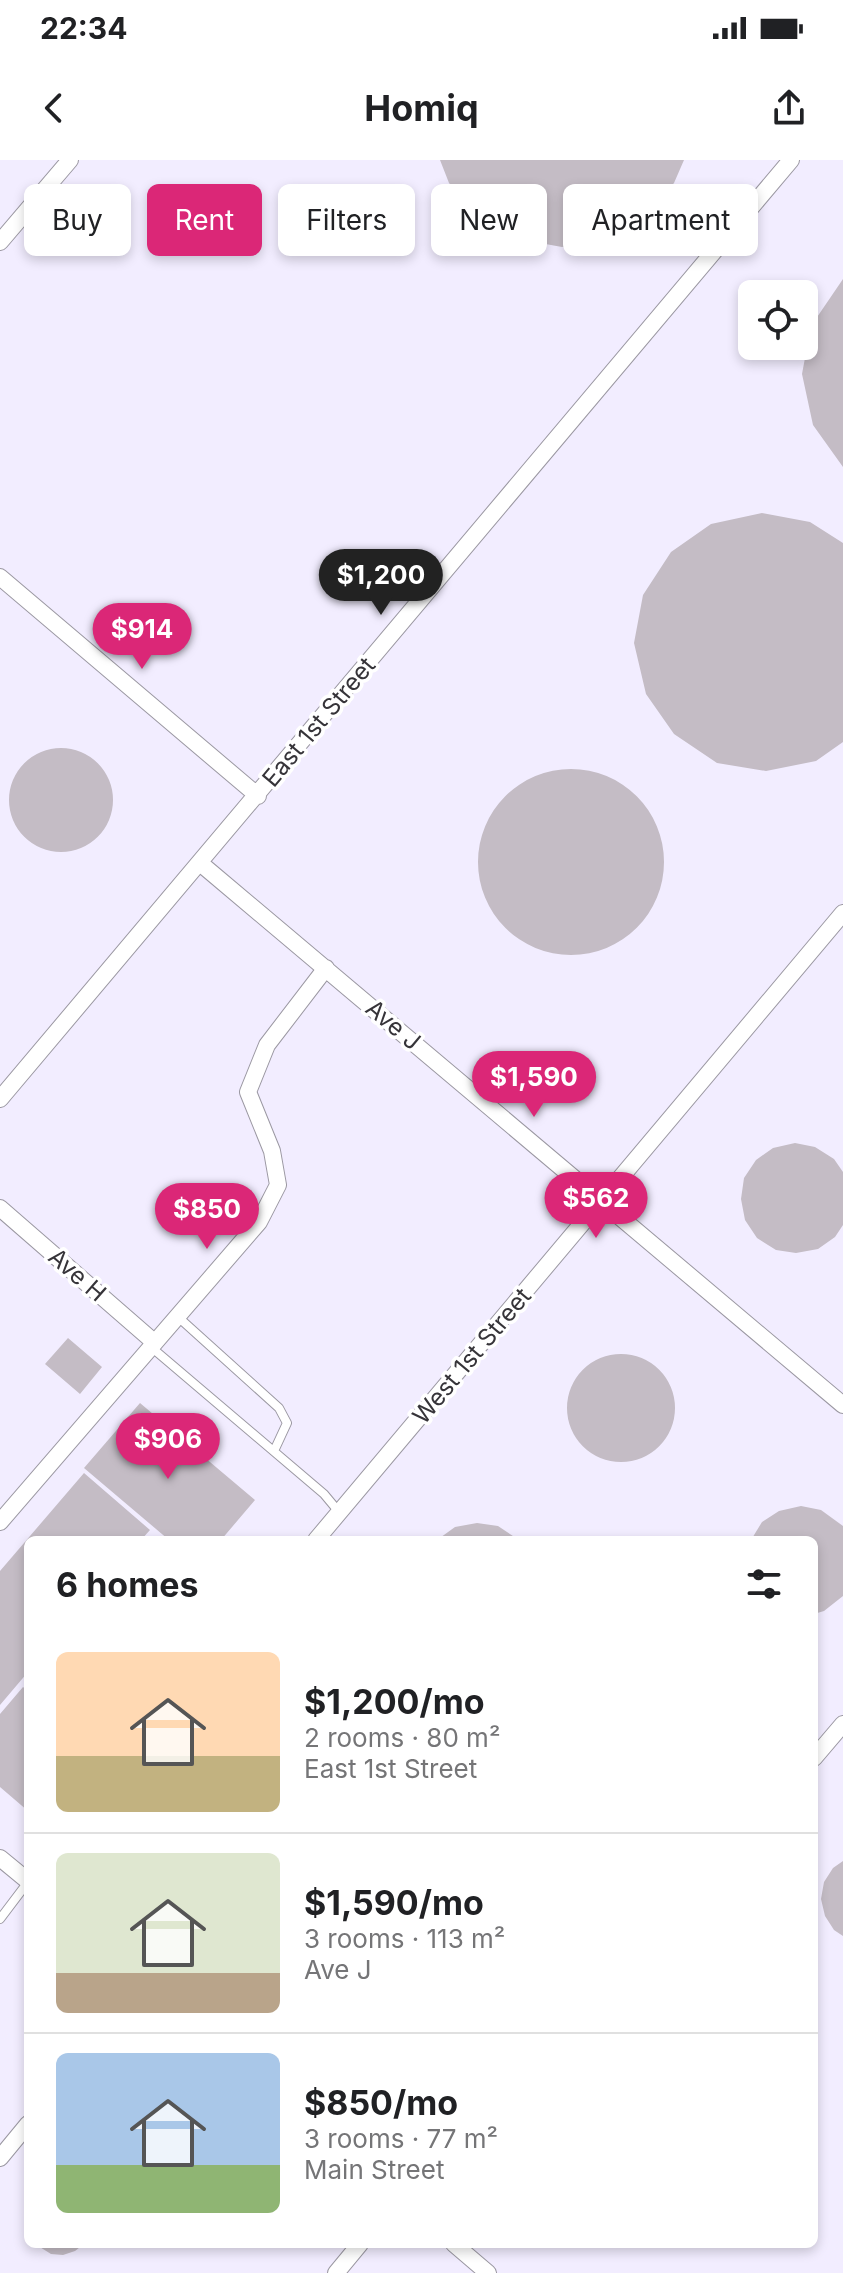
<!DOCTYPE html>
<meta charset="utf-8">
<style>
:root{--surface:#fff;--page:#f6f6f6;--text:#202124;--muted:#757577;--line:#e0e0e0;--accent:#db2777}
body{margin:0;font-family:Inter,sans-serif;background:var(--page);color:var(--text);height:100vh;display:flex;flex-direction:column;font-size:30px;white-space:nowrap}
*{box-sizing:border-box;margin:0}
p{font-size:26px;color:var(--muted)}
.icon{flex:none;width:44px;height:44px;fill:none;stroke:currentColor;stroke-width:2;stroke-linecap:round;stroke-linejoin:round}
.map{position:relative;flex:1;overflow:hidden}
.panel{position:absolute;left:24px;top:1376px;width:794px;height:712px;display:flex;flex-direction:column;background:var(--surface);border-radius:12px;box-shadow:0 4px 12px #0003}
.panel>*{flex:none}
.hud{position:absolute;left:24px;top:24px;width:796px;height:72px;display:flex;gap:16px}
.controls{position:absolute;left:738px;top:120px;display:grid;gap:16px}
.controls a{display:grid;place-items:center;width:80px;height:80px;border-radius:12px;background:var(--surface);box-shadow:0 4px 12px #0003;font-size:40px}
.price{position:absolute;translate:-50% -68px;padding:0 18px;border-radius:28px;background:var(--accent);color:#fff;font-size:26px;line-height:52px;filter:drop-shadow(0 2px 4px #0008)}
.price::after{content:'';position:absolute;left:50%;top:48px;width:24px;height:18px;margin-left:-12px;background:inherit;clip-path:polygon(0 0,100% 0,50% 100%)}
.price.selected{background:#222;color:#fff}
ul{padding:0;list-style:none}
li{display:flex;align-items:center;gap:24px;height:200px;padding:0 32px}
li+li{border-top:2px solid var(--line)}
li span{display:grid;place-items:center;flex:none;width:224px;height:160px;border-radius:12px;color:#555}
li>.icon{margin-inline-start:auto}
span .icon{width:96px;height:96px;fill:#fffc;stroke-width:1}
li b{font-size:34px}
h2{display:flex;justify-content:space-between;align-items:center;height:96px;padding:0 32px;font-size:34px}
.tag{padding:0 28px;border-radius:12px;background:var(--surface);box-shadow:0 4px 12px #0003;font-size:28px;line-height:72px}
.tag.selected{background:var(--accent);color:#fff}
.status{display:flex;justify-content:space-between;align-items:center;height:56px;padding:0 40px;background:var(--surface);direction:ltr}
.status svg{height:22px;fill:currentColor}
header{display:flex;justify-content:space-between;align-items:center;height:104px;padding:0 32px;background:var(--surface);font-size:36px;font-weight:700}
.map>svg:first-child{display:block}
.built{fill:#f2edff;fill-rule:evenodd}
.building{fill:#c4bcc5}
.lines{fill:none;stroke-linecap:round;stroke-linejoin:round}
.lane-casing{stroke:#9b98a2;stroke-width:10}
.street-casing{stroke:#9b98a2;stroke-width:18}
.lane{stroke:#fff;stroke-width:8}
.street{stroke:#fff;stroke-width:16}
.labels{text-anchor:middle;stroke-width:7;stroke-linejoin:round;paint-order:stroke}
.street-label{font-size:24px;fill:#363439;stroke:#fff}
</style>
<div class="status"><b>22:34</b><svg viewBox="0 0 49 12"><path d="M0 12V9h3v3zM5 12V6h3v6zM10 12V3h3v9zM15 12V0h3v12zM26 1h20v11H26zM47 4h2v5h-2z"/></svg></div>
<header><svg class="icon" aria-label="back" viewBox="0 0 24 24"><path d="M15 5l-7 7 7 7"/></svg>Homiq<svg class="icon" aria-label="share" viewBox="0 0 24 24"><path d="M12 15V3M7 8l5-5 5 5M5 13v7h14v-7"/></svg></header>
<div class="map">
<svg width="843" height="2113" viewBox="0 0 843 2113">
<rect width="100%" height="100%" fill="#f8f5fe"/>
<path class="built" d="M 0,0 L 843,0 L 843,2113 L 0,2113 ZM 752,134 L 804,134 L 804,186 L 752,186 ZM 28,1380 L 814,1380 L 814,2084 L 28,2084 Z"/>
<path class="building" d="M 440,0 L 684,0 L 674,23 L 645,57 L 606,79 L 562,87 L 518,79 L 478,57 L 449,23 Z
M 843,119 L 843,307 L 813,265 L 802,214 L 811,166 Z
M 762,353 L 810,362 L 843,383 L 843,582 L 816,601 L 766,611 L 717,603 L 674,574 L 646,534 L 634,483 L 643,435 L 671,392 L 711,364 Z
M9 640a52 52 0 1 1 104 0a52 52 0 1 1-104 0Z
M478 702a93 93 0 1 1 186 0a93 93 0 1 1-186 0Z
M 795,983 L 815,987 L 834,999 L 843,1012 L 843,1065 L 835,1077 L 818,1089 L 796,1093 L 776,1090 L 757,1078 L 745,1060 L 741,1039 L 744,1018 L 756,1000 L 773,988 Z
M 68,1178 L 102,1207 L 80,1234 L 45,1204 Z
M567 1248a54 54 0 1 1 108 0a54 54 0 1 1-108 0Z
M 140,1243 L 255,1340 L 221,1380 L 169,1380 L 84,1308 Z
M 84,1313 L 150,1370 L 141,1380 L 28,1380 L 28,1512 L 0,1545 L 0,1411 Z
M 801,1346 L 821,1350 L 843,1366 L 843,1436 L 824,1451 L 814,1454 L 814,1380 L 751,1380 L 762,1362 L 779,1351 Z
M 477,1363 L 498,1366 L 519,1380 L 437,1380 L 455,1367 Z
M 23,1527 L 28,1531 L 28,1651 L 0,1627 L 0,1554 Z
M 843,1701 L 843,1776 L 834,1770 L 825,1756 L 821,1739 L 824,1722 L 833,1708 Z
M 35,2084 L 84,2084 L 75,2091 L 63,2095 L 51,2094 Z"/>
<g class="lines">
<g class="lane-casing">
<path id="lane" d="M 177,1156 L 279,1248 L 287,1263 L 274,1291
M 151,1187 L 324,1334 L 339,1352
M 0,1759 L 28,1722"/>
</g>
<g class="street-casing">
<path id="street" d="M 0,82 L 70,0
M 0,417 L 258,636
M 200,703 L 843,1245
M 0,939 L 791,0
M 0,1048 L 154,1182
M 0,1362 L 259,1062 L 278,1025 L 272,991 L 248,932 L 267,885 L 326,808
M 316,1380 L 843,753
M 814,1598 L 843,1564
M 0,1698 L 28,1721
M 0,1998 L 28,1964
M 454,2084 L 488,2113
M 336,2113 L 360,2084"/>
</g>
<use href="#lane" class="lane"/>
<use href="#street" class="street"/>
</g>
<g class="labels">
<g class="street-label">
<text transform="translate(319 562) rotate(-50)" y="8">East 1st Street</text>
<text transform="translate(393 865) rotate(40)" y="8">Ave J</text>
<text transform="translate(77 1115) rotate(41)" y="8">Ave H</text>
<text transform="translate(472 1196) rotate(-50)" y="8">West 1st Street</text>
</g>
</g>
</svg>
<div class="controls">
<a><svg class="icon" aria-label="locate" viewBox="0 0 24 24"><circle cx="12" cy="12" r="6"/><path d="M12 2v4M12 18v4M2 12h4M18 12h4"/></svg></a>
</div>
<b class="price selected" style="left:381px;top:457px">$1,200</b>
<b class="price" style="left:142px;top:511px">$914</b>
<b class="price" style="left:534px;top:959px">$1,590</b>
<b class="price" style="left:596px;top:1080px">$562</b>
<b class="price" style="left:207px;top:1091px">$850</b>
<b class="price" style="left:168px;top:1321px">$906</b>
<div class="hud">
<a class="tag">Buy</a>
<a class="tag selected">Rent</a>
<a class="tag">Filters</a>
<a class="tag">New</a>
<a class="tag">Apartment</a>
</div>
<section class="panel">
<h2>6 homes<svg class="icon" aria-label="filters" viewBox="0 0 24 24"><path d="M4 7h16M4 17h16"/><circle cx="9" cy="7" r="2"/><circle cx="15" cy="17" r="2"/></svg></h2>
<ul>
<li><span style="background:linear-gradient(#ffd9b3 65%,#c2b280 0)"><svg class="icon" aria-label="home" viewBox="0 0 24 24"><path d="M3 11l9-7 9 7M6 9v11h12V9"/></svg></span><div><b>$1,200/mo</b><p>2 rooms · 80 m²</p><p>East 1st Street</p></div></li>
<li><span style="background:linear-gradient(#dfe7d0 75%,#b9a48a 0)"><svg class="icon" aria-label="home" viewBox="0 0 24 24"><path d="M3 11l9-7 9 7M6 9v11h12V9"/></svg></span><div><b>$1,590/mo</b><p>3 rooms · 113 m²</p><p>Ave J</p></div></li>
<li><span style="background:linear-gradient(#a9c7e8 70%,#8fb573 0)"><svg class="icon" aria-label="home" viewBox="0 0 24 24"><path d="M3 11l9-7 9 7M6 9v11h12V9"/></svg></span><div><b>$850/mo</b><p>3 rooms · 77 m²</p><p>Main Street</p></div></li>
</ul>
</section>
</div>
